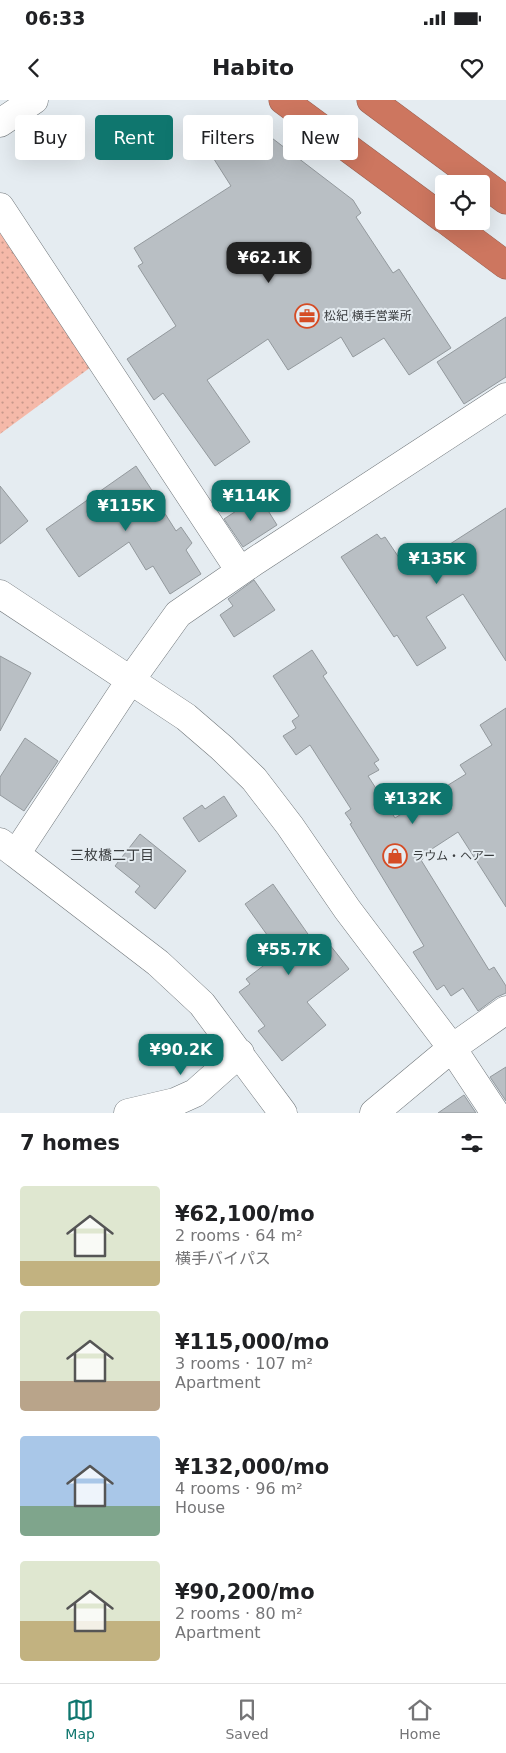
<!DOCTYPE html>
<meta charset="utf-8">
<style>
:root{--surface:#fff;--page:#f6f6f6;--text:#202124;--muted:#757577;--line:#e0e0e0;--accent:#0f766e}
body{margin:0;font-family:"DejaVu Sans","Noto Sans JP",sans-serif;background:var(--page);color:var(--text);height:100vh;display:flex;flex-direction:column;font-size:19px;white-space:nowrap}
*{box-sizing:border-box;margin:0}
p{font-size:16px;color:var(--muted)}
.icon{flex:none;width:28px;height:28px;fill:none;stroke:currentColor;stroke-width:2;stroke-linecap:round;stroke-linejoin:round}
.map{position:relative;height:1013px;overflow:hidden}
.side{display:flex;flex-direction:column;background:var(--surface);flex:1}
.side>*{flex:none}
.hud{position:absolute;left:15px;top:15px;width:476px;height:45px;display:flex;gap:10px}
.buttons{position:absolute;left:435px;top:75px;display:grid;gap:10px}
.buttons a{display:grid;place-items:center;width:55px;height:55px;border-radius:5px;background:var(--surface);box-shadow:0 5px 20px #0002;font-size:25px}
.price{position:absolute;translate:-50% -42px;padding:0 11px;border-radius:10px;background:var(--accent);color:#fff;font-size:16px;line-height:32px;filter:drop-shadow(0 1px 2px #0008)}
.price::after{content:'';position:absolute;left:50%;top:30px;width:15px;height:11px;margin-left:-8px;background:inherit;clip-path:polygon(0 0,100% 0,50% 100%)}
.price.active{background:#222;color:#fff}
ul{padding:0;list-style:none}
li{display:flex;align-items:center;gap:15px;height:125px;padding:0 20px}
li span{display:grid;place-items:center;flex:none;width:140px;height:100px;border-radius:5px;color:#555}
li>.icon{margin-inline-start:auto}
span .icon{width:60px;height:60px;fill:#fffc;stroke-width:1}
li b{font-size:21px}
h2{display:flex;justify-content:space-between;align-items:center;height:60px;padding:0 20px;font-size:21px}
.chip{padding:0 18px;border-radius:5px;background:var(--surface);box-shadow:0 5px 20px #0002;font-size:18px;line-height:45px}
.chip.active{background:var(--accent);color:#fff}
.status{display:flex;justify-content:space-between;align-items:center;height:35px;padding:0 25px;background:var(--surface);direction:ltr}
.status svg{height:14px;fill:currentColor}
header{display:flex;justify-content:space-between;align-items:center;height:65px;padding:0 20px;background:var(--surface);font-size:22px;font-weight:800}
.tabs{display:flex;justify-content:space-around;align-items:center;height:70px;border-top:1px solid var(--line);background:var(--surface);font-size:14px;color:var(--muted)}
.tabs a{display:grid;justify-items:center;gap:2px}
.tabs .active{color:var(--accent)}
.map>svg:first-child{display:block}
.grass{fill:url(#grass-dots)}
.building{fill:#b9bfc4;stroke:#93999d}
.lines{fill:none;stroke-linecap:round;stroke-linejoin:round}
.minor-casing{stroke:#71777b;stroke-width:29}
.highway-casing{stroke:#9a6254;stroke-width:29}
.minor{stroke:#fff;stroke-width:28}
.highway{stroke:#cd765f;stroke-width:28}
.labels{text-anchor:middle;stroke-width:4;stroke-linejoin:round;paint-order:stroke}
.poi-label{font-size:12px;fill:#3a3d3f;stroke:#e5ecf1;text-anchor:start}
.neighbourhood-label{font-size:14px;fill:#3a3d3f;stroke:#e5ecf1}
</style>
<div class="status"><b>06:33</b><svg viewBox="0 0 49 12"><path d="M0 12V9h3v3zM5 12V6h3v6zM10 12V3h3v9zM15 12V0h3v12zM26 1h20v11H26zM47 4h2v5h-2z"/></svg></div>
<header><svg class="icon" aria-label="back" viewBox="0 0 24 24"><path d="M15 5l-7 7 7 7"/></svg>Habito<svg class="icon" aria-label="heart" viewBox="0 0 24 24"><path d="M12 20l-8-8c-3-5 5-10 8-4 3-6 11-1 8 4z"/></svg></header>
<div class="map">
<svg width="506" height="1013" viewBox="0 0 506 1013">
<defs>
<pattern id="grass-dots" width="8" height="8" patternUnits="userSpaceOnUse" patternTransform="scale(1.25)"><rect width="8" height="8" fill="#f5b9a9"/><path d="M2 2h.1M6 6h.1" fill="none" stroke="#c7988b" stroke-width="1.8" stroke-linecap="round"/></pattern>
</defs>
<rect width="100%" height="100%" fill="#e5ecf1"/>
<path class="grass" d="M 0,126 L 91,267 L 0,334 Z"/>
<path class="building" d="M 247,19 L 353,100 L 361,113 L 356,117 L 393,173 L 399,169 L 451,248 L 409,275 L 384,238 L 353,257 L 341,237 L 288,270 L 268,239 L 207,280 L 250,342 L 215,366 L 163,293 L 154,300 L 127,259 L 176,226 L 138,166 L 143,163 L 134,148 L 231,86 L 205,45 Z
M 506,217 L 506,277 L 464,304 L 437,262 Z
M 136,366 L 153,392 L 152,393 L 176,431 L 181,427 L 192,443 L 186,450 L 201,474 L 170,494 L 153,466 L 146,470 L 129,442 L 79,477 L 46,429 Z
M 0,386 L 28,421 L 0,444 Z
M 259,396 L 277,425 L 243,447 L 224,419 Z
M 506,408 L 506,561 L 463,494 L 426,517 L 446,548 L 417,566 L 397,535 L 394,537 L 341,457 L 377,434 L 381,439 L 385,437 L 408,471 Z
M 254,480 L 275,510 L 234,537 L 220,515 L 233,506 L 228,499 Z
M 312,550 L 327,573 L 323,576 L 379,660 L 374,663 L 379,670 L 368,676 L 395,718 L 466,674 L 460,665 L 492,645 L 480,625 L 506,608 L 506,807 L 458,732 L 421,756 L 423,759 L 421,760 L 489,870 L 494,867 L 506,886 L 506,893 L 497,897 L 478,911 L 463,888 L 451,896 L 444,885 L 437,890 L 413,852 L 424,846 L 350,724 L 352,723 L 345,713 L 351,709 L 310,645 L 296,655 L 283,636 L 296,628 L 292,621 L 299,616 L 273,576 Z
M 0,556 L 31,573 L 0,631 Z
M 25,638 L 58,661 L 24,711 L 0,695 L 0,677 Z
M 224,696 L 237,716 L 199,742 L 183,718 L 202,705 L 205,709 Z
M 140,734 L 186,771 L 155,809 L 135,792 L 140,786 L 115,766 Z
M 273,784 L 317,847 L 326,840 L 349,869 L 307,902 L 326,925 L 282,961 L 258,931 L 265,926 L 239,892 L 250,884 L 246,879 L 280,853 L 245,804 Z
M 506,967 L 506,1001 L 490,977 Z
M 464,995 L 476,1013 L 438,1013 Z"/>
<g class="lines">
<g class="minor-casing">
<path id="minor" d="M 0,23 L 34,0
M 0,107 L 240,471
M 0,494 L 186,617 L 222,648 L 254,679 L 290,726 L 347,809 L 452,948 L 495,1013
M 0,742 L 16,754 L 130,581 L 178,514 L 255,461 L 506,297
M 16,754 L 158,863 L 202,904 L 283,1013
M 128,1013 L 175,1002 L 195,993 L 240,953
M 374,1013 L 452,948 L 506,910"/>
</g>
<g class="highway-casing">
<path id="highway" d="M 283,0 L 444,119
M 371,0 L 506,100
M 447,121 L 506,165"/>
</g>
<use href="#minor" class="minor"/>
<use href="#highway" class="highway"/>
</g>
<defs>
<g id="office-ring" transform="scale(1.25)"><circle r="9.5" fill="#e5ecf1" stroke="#d54c25" stroke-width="1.5"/><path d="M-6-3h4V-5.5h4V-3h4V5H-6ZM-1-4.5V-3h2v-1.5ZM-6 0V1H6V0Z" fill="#d54c25"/></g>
<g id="shop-ring" transform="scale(1.25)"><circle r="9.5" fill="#e5ecf1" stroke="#d54c25" stroke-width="1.5"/><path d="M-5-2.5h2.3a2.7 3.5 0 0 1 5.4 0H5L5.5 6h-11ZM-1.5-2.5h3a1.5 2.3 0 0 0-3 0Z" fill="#d54c25"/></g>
</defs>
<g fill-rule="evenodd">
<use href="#office-ring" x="307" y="216"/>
<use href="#shop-ring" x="395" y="756"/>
</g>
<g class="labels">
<g class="poi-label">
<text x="324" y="220">松紀 横手営業所</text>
<text x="412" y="760">ラウム・ヘアー</text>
</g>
<g class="neighbourhood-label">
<text x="112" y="760">三枚橋二丁目</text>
</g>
</g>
</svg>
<div class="buttons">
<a><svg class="icon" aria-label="locate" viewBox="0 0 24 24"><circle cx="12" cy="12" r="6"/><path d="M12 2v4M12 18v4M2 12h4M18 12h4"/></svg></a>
</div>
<b class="price active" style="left:269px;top:184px">¥62.1K</b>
<b class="price" style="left:251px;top:422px">¥114K</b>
<b class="price" style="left:126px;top:432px">¥115K</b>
<b class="price" style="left:437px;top:485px">¥135K</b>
<b class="price" style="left:413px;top:725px">¥132K</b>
<b class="price" style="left:289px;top:876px">¥55.7K</b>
<b class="price" style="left:181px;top:976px">¥90.2K</b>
<div class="hud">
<a class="chip">Buy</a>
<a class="chip active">Rent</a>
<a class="chip">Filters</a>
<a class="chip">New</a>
</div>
</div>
<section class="side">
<h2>7 homes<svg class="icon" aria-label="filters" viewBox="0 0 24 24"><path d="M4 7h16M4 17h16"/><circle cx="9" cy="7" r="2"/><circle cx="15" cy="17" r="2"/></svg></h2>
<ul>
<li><span style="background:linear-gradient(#dfe7d0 75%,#c2b280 0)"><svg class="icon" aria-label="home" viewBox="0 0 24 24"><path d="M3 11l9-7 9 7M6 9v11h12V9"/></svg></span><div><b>¥62,100/mo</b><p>2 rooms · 64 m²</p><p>横手バイパス</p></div></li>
<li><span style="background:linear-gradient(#dfe7d0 70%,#b9a48a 0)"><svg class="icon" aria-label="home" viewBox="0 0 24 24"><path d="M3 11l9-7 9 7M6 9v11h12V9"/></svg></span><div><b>¥115,000/mo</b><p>3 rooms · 107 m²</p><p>Apartment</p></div></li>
<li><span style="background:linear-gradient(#a9c7e8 70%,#7fa58c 0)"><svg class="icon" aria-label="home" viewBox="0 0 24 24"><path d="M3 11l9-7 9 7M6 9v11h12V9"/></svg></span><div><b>¥132,000/mo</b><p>4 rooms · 96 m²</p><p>House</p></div></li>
<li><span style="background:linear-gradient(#dfe7d0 60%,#c2b280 0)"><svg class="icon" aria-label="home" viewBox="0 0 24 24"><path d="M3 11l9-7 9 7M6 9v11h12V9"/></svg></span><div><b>¥90,200/mo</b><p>2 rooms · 80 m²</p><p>Apartment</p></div></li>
</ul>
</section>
<nav class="tabs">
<a class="active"><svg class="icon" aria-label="map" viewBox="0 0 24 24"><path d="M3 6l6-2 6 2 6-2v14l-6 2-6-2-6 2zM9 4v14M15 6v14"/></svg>Map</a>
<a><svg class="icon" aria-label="saved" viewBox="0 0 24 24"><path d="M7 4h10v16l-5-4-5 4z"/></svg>Saved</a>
<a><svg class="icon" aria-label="home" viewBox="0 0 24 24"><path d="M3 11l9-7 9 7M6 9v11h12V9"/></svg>Home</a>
</nav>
